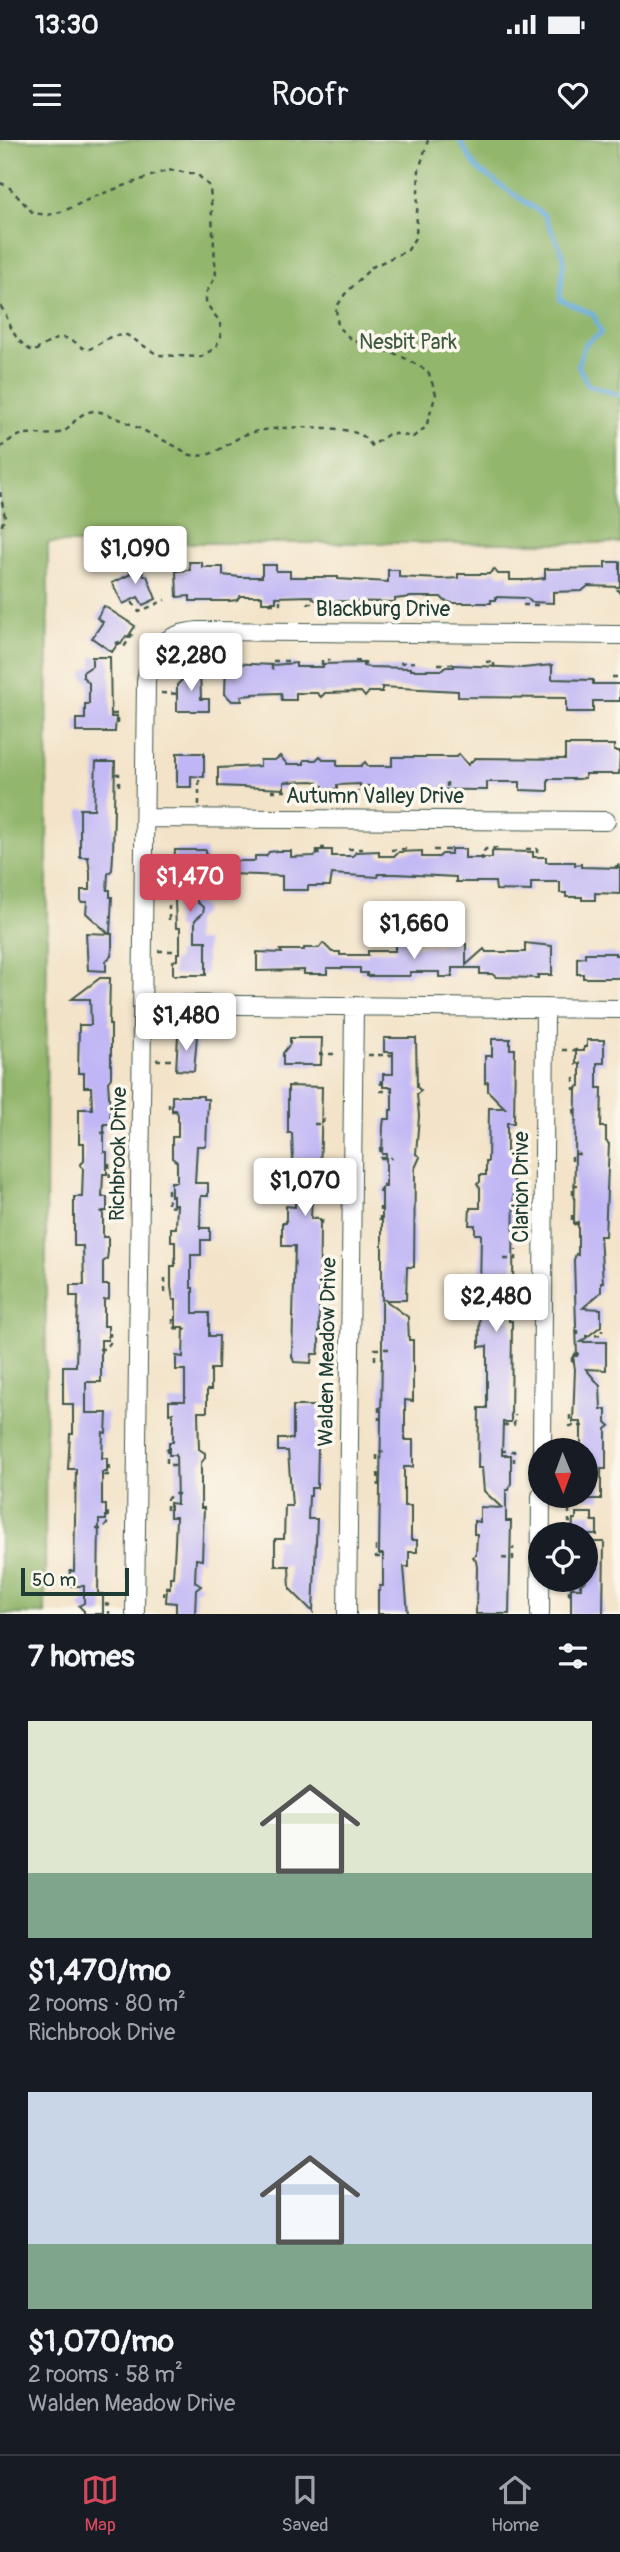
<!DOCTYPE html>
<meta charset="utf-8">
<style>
:root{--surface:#171b24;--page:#20242c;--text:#f1f3f6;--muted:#9ea1a6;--line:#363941;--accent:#d1495b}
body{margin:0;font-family:Pangolin,sans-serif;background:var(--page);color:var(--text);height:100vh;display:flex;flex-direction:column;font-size:26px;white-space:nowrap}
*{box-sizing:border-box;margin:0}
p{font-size:23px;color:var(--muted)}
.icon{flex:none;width:38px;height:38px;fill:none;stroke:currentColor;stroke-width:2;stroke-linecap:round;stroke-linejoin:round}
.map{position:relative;height:1474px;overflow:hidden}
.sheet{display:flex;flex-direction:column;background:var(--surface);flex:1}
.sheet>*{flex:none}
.needle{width:46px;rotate:179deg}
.controls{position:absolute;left:528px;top:1298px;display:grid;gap:14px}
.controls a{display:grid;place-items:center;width:70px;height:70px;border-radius:50%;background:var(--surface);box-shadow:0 2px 5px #0004;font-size:35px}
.scale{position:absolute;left:21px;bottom:18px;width:108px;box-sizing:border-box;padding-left:7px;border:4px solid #1f3d34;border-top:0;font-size:19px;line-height:24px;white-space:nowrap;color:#1f3d34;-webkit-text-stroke:5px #fbf7ec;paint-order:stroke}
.price{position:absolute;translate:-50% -60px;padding:0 16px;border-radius:7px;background:#fff;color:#222;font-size:23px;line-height:46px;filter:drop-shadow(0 2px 4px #0008)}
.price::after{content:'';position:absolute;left:50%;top:42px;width:21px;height:16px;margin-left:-10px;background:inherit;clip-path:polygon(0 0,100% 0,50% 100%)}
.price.active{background:var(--accent);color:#fff}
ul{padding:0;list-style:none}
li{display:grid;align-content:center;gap:14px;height:371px;padding:0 28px}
li span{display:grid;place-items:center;height:217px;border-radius:0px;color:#555}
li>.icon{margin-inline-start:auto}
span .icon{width:126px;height:126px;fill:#fffc;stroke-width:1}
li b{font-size:30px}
h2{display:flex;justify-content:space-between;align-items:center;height:84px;padding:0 28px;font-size:30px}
.status{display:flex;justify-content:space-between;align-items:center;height:49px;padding:0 35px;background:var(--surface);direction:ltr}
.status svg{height:19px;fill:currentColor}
header{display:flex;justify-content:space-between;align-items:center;height:91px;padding:0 28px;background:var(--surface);font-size:32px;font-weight:600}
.tab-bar{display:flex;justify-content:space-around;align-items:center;height:98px;border-top:2px solid var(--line);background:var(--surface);font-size:19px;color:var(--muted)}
.tab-bar a{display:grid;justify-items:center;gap:4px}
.tab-bar .active{color:var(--accent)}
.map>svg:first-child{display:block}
.forest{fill:#92b66c;stroke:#587a50;stroke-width:2}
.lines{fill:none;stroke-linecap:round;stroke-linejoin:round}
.stream{stroke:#6aaddf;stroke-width:4.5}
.building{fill:#c0b6f5}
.minor-casing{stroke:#3f564a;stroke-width:20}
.path{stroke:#3f564a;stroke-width:2.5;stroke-dasharray:5 5;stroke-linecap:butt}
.minor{stroke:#fff;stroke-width:18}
.labels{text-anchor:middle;stroke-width:7;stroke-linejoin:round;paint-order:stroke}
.park-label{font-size:21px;fill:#3e5b42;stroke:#fbf7ec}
.street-label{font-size:21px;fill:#1f3d34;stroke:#fbf7ec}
</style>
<div class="status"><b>13:30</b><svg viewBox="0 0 49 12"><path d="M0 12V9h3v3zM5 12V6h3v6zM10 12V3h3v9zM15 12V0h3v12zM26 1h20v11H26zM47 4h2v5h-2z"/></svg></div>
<header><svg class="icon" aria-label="menu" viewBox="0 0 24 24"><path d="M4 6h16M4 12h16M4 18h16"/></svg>Roofr<svg class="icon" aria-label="heart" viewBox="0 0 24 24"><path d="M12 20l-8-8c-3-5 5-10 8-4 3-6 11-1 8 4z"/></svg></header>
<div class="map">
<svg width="620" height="1474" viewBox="0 0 620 1474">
<rect width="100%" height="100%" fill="#fbf7ec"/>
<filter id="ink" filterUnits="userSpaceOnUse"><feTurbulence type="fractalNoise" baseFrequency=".0143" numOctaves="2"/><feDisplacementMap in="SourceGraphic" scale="14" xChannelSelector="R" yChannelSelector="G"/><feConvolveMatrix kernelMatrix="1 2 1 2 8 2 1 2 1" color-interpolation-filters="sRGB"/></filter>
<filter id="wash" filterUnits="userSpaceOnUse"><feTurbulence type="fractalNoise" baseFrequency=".00686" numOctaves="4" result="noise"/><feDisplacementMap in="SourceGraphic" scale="28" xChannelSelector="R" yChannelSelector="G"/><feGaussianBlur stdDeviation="1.57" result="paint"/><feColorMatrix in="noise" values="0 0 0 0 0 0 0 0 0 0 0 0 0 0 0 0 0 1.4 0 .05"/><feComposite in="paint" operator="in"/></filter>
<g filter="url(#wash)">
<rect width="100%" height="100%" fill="#f3e3c8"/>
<path class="forest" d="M 0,0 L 620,0 L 620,403 L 48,403 L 45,1474 L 0,1474 Z"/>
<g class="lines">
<path class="stream" d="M 459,0 L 477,29 L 544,75 L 564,116 L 560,160 L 594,175 L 601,193 L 585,204 L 578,225 L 588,245 L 620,255"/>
</g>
<g id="blocks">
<path class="building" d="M 138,422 L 144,436 L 147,436 L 156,459 L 143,465 L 138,457 L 123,464 L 112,443 L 131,434 L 127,427 Z
M 189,422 L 202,422 L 202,427 L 223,427 L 223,435 L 240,437 L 262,437 L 262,425 L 276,425 L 276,431 L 290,431 L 290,437 L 338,437 L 338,439 L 388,442 L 388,430 L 399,430 L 399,437 L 441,439 L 458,438 L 458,434 L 489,434 L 494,429 L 498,434 L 510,434 L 510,440 L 527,440 L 545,438 L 545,429 L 605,428 L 605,422 L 620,422 L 620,447 L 588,446 L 582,451 L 553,452 L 553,463 L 531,462 L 527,458 L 496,457 L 496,460 L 491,460 L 491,463 L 452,463 L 445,461 L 441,457 L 411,457 L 395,459 L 395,462 L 323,461 L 315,460 L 311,456 L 276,457 L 276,462 L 262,462 L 262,456 L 240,456 L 237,460 L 229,461 L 190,461 L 190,456 L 177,457 L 176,431 L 190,430 Z
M 104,466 L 135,486 L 128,497 L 126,496 L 121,504 L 119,502 L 112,512 L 92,498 L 103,482 L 97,478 Z
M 92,517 L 110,517 L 111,577 L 116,577 L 115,592 L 76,592 L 76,579 L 85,579 L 85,564 L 89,564 L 89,543 L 83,537 L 83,532 L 92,526 Z
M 226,523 L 273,525 L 296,523 L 296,527 L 323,527 L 323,524 L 363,523 L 363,526 L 368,527 L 411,528 L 411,530 L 442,530 L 446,527 L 454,527 L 454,525 L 523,528 L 552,525 L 552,539 L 593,540 L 593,544 L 620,544 L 620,561 L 593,561 L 593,572 L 566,572 L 566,558 L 458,557 L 458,551 L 382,547 L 382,552 L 369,552 L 365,557 L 361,552 L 325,553 L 321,557 L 317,553 L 296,553 L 296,560 L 282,560 L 281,553 L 253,554 L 253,555 L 241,556 L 242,561 L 232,561 L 225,554 Z
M 185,530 L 200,530 L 201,559 L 209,559 L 209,571 L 177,571 L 177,545 L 183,539 Z
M 565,605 L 614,605 L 614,611 L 620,611 L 619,634 L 585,634 L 585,638 L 579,639 L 548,639 L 548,651 L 520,650 L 520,642 L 487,642 L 487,650 L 369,649 L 369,646 L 360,646 L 360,644 L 337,645 L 337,649 L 323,649 L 323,646 L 318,646 L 318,642 L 312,641 L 284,642 L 284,649 L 218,646 L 218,628 L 260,626 L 260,620 L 275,620 L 280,616 L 287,624 L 304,624 L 304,620 L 316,620 L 320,616 L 324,620 L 337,620 L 337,626 L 361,626 L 365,622 L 368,626 L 392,626 L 392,617 L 456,617 L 459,614 L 468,625 L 475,618 L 565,619 Z
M 177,613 L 204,613 L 204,637 L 191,636 L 191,647 L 177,647 Z
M 96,622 L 115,622 L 113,715 L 112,730 L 108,734 L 107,750 L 110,750 L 110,757 L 112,757 L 110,794 L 112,794 L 112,809 L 111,816 L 106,821 L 106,831 L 88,830 L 86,793 L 109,794 L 86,773 L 87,762 L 81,762 L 81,750 L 90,750 L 90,733 L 88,717 L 80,717 L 80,669 L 94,669 Z
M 451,709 L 465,709 L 465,718 L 492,718 L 492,711 L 533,712 L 533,717 L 546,717 L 546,722 L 575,722 L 575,725 L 581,724 L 581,727 L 620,728 L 620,754 L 595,753 L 595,760 L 582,760 L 582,757 L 566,757 L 566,753 L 560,753 L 560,742 L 531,742 L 531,751 L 496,750 L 495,742 L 456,742 L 456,737 L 396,734 L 378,734 L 378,737 L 332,734 L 330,746 L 308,746 L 308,750 L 282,750 L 282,736 L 231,734 L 232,721 L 255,721 L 255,716 L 266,716 L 269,712 L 277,711 L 291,711 L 291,717 L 314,716 L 319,714 L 318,710 L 332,710 L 332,716 L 353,716 L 356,712 L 379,711 L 379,716 L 395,716 L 399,712 L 422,711 L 422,717 L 439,717 L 442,714 L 451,714 Z
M 175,710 L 206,710 L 206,743 L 197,743 L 197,762 L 204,768 L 203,773 L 195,780 L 195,801 L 206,801 L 206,835 L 173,835 L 173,821 L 177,820 L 177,813 L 180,813 L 180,788 L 176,788 L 175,761 L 176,754 L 182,754 L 182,724 L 174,724 Z
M 395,797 L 407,797 L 407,806 L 439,806 L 439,804 L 453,804 L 455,800 L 459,804 L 466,804 L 466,825 L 484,809 L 486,812 L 525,812 L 525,803 L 552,806 L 552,835 L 538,835 L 538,838 L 496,837 L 492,834 L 480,834 L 480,828 L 452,828 L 452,837 L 439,837 L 439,832 L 410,832 L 410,836 L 367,836 L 367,833 L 360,833 L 360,828 L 327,828 L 327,834 L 304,834 L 304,830 L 257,831 L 257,812 L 282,813 L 280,810 L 304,810 L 304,808 L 319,808 L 323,803 L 332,812 L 340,812 L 340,815 L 368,815 L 368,811 L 395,811 Z
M 585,813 L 615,813 L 615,815 L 620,815 L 620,838 L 583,838 L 583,834 L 577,834 L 577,818 L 585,817 Z
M 100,838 L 110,838 L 109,885 L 111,885 L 111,938 L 108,942 L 111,984 L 104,984 L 104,1012 L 107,1012 L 107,1034 L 103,1034 L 102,1057 L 107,1057 L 107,1071 L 103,1071 L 103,1097 L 108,1097 L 108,1112 L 107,1119 L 103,1122 L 103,1145 L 109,1145 L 109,1159 L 104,1160 L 104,1186 L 108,1186 L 108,1200 L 101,1200 L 101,1242 L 86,1242 L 86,1273 L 107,1273 L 106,1293 L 103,1292 L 102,1318 L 107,1318 L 107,1332 L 102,1332 L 102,1365 L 106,1365 L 106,1380 L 99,1380 L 98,1454 L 103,1454 L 103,1474 L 84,1474 L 84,1471 L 79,1466 L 84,1463 L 84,1446 L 69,1446 L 70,1431 L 74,1431 L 76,1329 L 68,1329 L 70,1294 L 73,1294 L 73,1264 L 63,1264 L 63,1226 L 76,1226 L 78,1156 L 70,1156 L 70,1145 L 84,1145 L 83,1106 L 74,1106 L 74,1057 L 82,1057 L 83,1028 L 80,1025 L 84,1021 L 84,1003 L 79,1003 L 79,969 L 92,969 L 91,947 L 84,947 L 84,933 L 78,933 L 79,885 L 91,885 L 90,859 L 72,859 Z
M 178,896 L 197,896 L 194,931 L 176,930 Z
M 290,898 L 322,898 L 321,925 L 283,925 L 283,913 L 290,904 Z
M 384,898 L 416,898 L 417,947 L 421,951 L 417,954 L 419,976 L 416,1014 L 420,1017 L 415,1028 L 414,1127 L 407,1127 L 406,1160 L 385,1160 L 408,1177 L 409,1200 L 413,1200 L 413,1261 L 405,1260 L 405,1300 L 413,1300 L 413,1327 L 404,1327 L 404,1366 L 411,1366 L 411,1400 L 417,1400 L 417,1412 L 409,1412 L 409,1427 L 404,1427 L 408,1474 L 378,1474 L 378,1451 L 380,1451 L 380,1446 L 383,1446 L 383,1414 L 379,1414 L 382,1213 L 382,1047 L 386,1047 L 386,1014 L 382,1014 L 383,986 L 384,979 L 390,979 L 390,970 L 392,970 L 392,947 L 383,947 L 383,934 L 393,934 L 393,912 L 384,912 Z
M 492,899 L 510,899 L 510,909 L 515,909 L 514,983 L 507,983 L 507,1013 L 513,1014 L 514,1021 L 513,1148 L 509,1148 L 509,1181 L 512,1181 L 511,1282 L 503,1282 L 502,1315 L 511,1315 L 511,1343 L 509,1350 L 506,1350 L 506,1381 L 511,1381 L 509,1474 L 476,1474 L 477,1427 L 476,1421 L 473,1417 L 476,1415 L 477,1394 L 474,1394 L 474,1381 L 480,1382 L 480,1367 L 502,1368 L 484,1351 L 482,1328 L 478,1328 L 479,1268 L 487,1268 L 487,1206 L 479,1207 L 481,1094 L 475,1094 L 475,1085 L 469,1085 L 470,1068 L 480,1068 L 480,1048 L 477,1044 L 480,1042 L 480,1035 L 486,1035 L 486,1022 L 488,1022 L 489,968 L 505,968 L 488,951 L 488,942 L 485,943 L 485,916 L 492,916 Z
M 587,900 L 604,900 L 604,923 L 597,923 L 597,948 L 602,948 L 601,987 L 606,987 L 606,1001 L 609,1004 L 605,1096 L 600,1096 L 603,1142 L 601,1142 L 601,1152 L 583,1168 L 601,1169 L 601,1186 L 581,1202 L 606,1202 L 606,1230 L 586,1229 L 600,1246 L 601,1269 L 606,1269 L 606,1282 L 610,1286 L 606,1289 L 606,1329 L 601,1329 L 601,1359 L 586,1359 L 586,1311 L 581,1311 L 581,1282 L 573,1282 L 575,1229 L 573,1216 L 577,1216 L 574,1120 L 576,1114 L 578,1115 L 578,1082 L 574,1083 L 575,1015 L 576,950 L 577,947 L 580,946 L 580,923 L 576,924 L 576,911 L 584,911 L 584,907 L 587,907 Z
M 288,946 L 322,947 L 320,1045 L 319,1049 L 316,1049 L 316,1056 L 312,1056 L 311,1079 L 320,1079 L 319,1207 L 318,1214 L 312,1214 L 311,1223 L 294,1222 L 292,1216 L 295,1106 L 282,1106 L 282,1083 L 286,1083 L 286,1066 L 295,1067 L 295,1023 L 293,1023 L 292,993 L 288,993 Z
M 172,956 L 203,956 L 203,959 L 208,959 L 206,1006 L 197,1006 L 195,1043 L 208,1043 L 208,1056 L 201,1056 L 200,1088 L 210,1088 L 210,1100 L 201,1100 L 201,1115 L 191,1115 L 191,1148 L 193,1148 L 193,1173 L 209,1173 L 209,1196 L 219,1196 L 218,1229 L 211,1229 L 211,1250 L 207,1250 L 207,1272 L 198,1272 L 199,1309 L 205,1313 L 205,1318 L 201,1323 L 201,1368 L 204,1368 L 202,1420 L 196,1419 L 195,1442 L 201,1446 L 196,1450 L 195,1474 L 176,1474 L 176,1463 L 166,1462 L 167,1448 L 170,1448 L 170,1437 L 173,1437 L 175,1404 L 176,1377 L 170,1377 L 170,1363 L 177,1364 L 176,1315 L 169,1315 L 169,1302 L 173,1302 L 173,1273 L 169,1274 L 169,1261 L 185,1261 L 185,1230 L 176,1230 L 176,1216 L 183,1217 L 184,1187 L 176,1187 L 176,1160 L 173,1160 L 171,1147 L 171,1126 L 175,1126 L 175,1102 L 171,1102 L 171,1088 L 176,1088 L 177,1064 L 173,1064 L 173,1056 L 171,1056 L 171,1042 L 177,1042 L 177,1022 L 172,1018 L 172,997 L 178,997 L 178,975 L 176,970 L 172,970 Z
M 293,1266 L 319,1266 L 317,1348 L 311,1348 L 311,1356 L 309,1356 L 308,1379 L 317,1379 L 313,1472 L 290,1449 L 289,1426 L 275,1426 L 275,1399 L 284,1399 L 285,1366 L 292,1366 L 288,1311 L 278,1311 L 278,1299 L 293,1299 Z
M 576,1373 L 592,1373 L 592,1381 L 597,1381 L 597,1395 L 572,1395 L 573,1379 L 576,1379 Z
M 586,1402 L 604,1402 L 603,1474 L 571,1474 L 571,1448 L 581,1448 L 581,1444 L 586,1440 Z"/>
</g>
</g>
<g filter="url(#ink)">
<use href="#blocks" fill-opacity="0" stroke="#3f564a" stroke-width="2"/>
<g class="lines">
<g class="minor-casing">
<path id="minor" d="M 145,678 L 606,681
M 143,864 L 620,869
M 542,1311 L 545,868
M 135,1474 L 146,541 C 151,509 166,493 199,491 L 620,495
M 347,1474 L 354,866
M 540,1474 L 541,1356"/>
</g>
<path class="path" d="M 0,43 L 8,46 L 33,73 L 48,75 L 64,71 L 96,56 L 168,30 L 197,34 L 210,47 L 216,136 L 206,153 L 206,163 L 220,182 L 221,196 L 216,207 L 201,217 L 158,215 L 127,195 L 112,196 L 88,210 C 81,208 78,204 72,200 C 59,193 44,206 33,212 C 8,195 14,187 0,165
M 0,308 C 28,284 31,299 59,293 C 74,290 72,274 94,271 C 106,270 162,300 177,307 C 181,309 186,314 191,315 C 215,320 229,299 250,293 C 273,286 339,284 361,295 C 365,297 369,302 372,306 L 390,293 L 413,297 L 426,287 L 436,254 L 428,231 L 399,215 L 352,200 L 338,187 L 336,168 L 345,154 L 372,127 L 408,110 L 416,96 L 419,30 L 428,0
M 0,352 L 5,377 L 0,390
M 617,449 L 620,453
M 132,462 L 139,472 L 165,460
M 307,463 L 322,463
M 269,464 L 280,464 L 280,458
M 523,465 L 538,465 L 538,460
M 353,466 L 370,466 L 370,463
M 116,502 L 124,507 L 133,493
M 233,520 L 241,520 L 241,531
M 355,521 L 365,521 L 365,525
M 486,522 L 494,521 L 494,533
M 400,523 L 416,522
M 438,524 L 452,524 L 452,528
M 322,525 L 322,520 L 330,520
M 272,530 L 272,521 L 289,521
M 612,537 L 620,537
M 161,553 L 179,554
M 112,574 L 117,574 L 117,584
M 116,634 L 119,634 L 119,650
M 447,642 L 447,653 L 456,653
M 321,647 L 321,651 L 330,651
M 271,651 L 289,651
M 354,652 L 370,652 L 370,650
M 399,652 L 408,652 L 408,646
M 199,665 L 199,636
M 348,709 L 363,709 L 363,714
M 526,709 L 537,709 L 537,716
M 391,710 L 406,709 L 406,714
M 434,710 L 449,710 L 449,714
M 317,714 L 317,708 L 325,708
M 482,721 L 482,713 L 486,709 L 498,708
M 615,727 L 620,725
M 159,732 L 184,733
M 169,780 L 169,764 L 173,764
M 158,811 L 179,811
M 562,910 L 583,910
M 319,914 L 337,914
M 368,915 L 392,915
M 156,920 L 173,920
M 574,937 L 574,949 L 576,948
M 381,940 L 381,951 L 393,951
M 169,963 L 169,971 L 176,971
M 574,969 L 576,981
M 314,984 L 323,984 L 324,973
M 101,993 L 109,992 L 113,988 L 113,976
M 380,1007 L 381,1018 L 392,1018
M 572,1021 L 572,1014 L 583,1014
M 109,1023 L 110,1040
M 168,1049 L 168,1067 L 178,1066
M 380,1053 L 380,1045 L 390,1045
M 573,1055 L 573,1045 L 583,1045
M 100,1072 L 109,1072 L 109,1063
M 572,1075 L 572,1084 L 577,1084
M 313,1078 L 322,1078 L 322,1086
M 380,1081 L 380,1067
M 504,1119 L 516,1119 L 516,1109
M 511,1151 L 516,1150 L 516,1142
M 165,1153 L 165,1137 L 169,1137
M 173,1179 L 173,1188 L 187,1189
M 321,1192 L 321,1180
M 578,1195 L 578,1190 L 580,1190
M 585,1196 L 602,1195 L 602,1189
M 99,1209 L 105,1209 L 110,1203 L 110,1193
M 375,1220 L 375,1209 L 389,1209
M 572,1222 L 572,1214 L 582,1214
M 379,1267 L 379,1280
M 570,1275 L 570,1286 L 583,1286
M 320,1280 L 320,1292
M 503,1285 L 514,1285 L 515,1275
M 167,1308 L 167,1325 L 176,1325
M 501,1311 L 514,1311 L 514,1322
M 377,1320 L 377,1312 L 386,1312
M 378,1333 L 379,1346
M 104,1335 L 109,1335 L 109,1325
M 569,1369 L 569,1382 L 572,1382
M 167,1370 L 167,1359 L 173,1354 L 180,1354
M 96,1389 L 103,1389 L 107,1384 L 108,1372
M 376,1406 L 376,1417 L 383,1417
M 502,1418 L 513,1419 L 513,1407
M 569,1455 L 569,1445 L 580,1445
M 164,1456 L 164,1447 L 169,1447
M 105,1464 L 109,1465 L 109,1474"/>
<use href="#minor" class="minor"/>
</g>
</g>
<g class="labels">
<g class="park-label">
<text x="408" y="209">Nesbit Park</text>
</g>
<g class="street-label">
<text x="383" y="476">Blackburg Drive</text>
<text x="375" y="663">Autumn Valley Drive</text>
<text transform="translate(118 1014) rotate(-89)" y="7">Richbrook Drive</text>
<text transform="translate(521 1047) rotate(-90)" y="7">Clarion Drive</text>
<text transform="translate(327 1212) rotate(-89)" y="7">Walden Meadow Drive</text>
</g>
</g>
</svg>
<div class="controls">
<a><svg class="needle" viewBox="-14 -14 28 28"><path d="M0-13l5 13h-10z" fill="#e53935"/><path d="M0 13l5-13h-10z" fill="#9ea1a6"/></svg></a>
<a><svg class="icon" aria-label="locate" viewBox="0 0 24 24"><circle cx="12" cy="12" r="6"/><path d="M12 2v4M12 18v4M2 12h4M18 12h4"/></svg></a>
</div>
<div class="scale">50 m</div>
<b class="price" style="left:135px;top:446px">$1,090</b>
<b class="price" style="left:191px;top:553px">$2,280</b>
<b class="price active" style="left:190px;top:774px">$1,470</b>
<b class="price" style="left:414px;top:821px">$1,660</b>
<b class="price" style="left:186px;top:913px">$1,480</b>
<b class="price" style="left:305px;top:1078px">$1,070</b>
<b class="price" style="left:496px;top:1194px">$2,480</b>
</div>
<section class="sheet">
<h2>7 homes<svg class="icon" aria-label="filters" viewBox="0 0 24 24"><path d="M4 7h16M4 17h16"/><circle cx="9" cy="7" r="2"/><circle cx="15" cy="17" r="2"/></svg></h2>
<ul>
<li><span style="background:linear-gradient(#dfe7d0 70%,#7fa58c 0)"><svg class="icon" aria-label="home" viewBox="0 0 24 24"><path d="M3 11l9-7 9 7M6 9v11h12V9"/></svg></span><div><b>$1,470/mo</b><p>2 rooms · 80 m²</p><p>Richbrook Drive</p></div></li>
<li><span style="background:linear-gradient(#c9d6e8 70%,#7fa58c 0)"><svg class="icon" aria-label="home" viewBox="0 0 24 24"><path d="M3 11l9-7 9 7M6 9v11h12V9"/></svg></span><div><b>$1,070/mo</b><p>2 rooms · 58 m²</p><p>Walden Meadow Drive</p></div></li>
</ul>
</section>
<nav class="tab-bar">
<a class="active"><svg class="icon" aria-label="map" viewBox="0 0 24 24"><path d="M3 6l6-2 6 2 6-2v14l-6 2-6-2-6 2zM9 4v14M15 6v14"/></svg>Map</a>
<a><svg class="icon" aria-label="saved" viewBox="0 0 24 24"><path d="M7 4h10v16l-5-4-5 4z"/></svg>Saved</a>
<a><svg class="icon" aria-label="home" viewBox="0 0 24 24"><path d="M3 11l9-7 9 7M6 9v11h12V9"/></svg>Home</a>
</nav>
